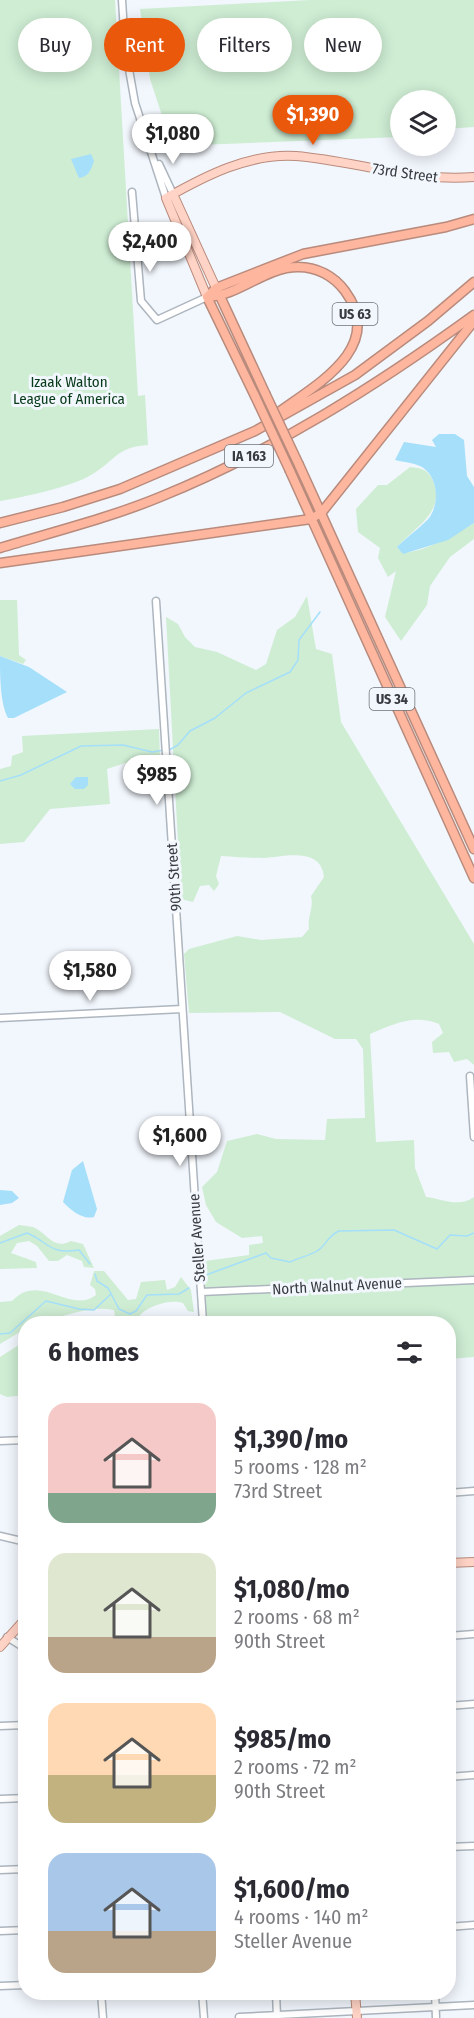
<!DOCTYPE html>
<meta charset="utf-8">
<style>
:root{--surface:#fff;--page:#f7f7f7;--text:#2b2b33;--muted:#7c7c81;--accent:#ea580c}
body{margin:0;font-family:"Fira Sans Condensed",sans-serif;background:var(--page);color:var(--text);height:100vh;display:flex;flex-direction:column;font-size:22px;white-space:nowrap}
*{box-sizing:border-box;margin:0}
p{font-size:20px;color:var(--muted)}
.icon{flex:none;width:33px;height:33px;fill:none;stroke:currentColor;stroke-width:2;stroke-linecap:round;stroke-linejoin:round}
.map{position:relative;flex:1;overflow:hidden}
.side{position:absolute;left:18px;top:1316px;width:438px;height:684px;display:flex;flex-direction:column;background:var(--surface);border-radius:24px;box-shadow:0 3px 15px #0003}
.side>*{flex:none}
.top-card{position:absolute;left:18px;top:18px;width:438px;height:54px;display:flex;gap:12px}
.controls{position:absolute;left:390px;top:90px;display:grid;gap:12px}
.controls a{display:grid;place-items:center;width:66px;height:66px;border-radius:50%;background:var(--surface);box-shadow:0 3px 15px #0003;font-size:30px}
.price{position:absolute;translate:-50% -51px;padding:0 14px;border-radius:21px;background:#fff;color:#222;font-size:20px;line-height:39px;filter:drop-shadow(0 2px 3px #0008)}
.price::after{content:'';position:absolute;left:50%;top:36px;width:18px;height:14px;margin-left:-9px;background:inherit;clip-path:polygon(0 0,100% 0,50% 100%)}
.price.active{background:var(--accent);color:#fff}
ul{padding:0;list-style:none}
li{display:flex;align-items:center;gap:18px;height:150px;padding:0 30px}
li span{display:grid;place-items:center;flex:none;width:168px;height:120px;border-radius:18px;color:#555}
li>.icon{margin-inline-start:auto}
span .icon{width:72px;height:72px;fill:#fffc;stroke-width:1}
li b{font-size:26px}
h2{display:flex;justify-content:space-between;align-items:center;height:72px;padding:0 30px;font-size:26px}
.tag{padding:0 21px;border-radius:27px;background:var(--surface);box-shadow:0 3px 15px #0003;font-size:21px;line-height:54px}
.tag.active{background:var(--accent);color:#fff}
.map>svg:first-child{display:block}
.green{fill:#ceedd3}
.water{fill:#a5dffa}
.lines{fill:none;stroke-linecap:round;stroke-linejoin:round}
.stream{stroke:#a5dffa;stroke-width:1.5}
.minor-casing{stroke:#adb5be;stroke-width:9}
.major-casing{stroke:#b98b7d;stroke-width:10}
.highway-casing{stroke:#b98b7d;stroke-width:11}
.minor{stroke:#fff;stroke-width:6}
.major{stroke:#ffd3c5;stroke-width:8}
.highway{stroke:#ffb69e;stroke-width:8}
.highway-bridge-casing{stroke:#b98b7d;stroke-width:11;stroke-linecap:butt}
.highway-bridge{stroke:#ffb69e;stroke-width:8}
.labels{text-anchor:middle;stroke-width:6;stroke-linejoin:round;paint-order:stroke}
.shield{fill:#f2f7fd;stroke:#707378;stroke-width:1.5}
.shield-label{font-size:14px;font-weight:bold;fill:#383b3f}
.street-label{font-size:15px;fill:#383b3f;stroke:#f2f7fd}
.park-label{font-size:15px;fill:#073a18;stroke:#f2f7fd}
</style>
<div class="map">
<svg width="474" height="2018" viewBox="0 0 474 2018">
<rect width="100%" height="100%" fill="#f2f7fd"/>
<path class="green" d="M 0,0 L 115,0 L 138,396 L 145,395 L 148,445 C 116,447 115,461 91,475 C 71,487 24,497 0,501 Z
M 310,0 L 474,0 L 474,127 L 446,129 L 446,100 L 400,100 L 400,137 L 172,146 L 150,79 L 140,9 Z
M 410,467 C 421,468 428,469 433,481 C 446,512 415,527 397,547 L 403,553 C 429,550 453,536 474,523 L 474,539 L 450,557 L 430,586 L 427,605 L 401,641 L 385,617 L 396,571 L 388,577 L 378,558 L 380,548 L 358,532 L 356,509 L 378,485 L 387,485 Z
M 307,596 L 316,649 L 332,654 L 341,722 L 474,944 L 474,1065 L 467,1059 L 454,1062 L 449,1052 L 433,1053 L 432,1042 L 443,1033 L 439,1024 C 414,1014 394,1024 370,1034 L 376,1142 L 414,1140 L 415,1168 L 426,1197 C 443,1199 459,1208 474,1197 L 474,1357 L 449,1359 L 448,1323 L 203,1323 L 198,1262 L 249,1255 L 249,1245 L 263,1243 L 262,1236 L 242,1238 L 216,1222 L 206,1205 L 202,1187 L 217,1172 L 227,1141 L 257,1134 L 276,1139 L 325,1140 L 327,1119 L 365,1118 L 363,1049 L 356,1039 L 335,1039 L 280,1012 L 189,1013 L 184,954 L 189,949 L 237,936 L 261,940 L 302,937 L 309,929 C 307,917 314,908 311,896 L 324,877 C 321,846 283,857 264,858 C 249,858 235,857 221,856 L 216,876 L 219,884 L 214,891 L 209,885 L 200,886 L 193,902 L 181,899 L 166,617 L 178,624 L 185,637 L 195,647 L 217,652 L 256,670 L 266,664 L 277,630 L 295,617 Z
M 0,600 L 17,600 L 19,655 L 26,660 L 23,664 L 0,656 Z
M 159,729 L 160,757 L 140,758 L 107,769 L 110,804 L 50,809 L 24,842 L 0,844 L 0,769 L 11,766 L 12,756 L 23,752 L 22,736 Z
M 19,1225 C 24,1226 31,1226 35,1228 C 49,1235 53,1250 71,1241 L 83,1244 L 94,1268 L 84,1267 L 82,1261 L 67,1255 L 58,1261 L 49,1261 L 37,1246 L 29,1241 L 17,1243 L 11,1253 L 36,1262 L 37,1268 L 0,1269 L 0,1236 Z
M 94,1271 L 104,1271 L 128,1300 L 136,1299 L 141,1282 L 165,1280 L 167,1290 L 175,1287 L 181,1277 L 191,1290 L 194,1312 L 188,1311 L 183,1303 C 170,1299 149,1306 140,1315 L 140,1323 L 131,1323 L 129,1318 L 120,1320 L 115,1317 L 114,1310 C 83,1304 56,1323 26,1323 L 25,1329 L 0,1344 L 0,1302 L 12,1301 C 40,1271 70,1315 96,1295 L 95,1289 L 90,1285 Z
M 25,1341 L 23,1355 L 25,1395 L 7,1397 L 0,1394 L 0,1357 Z"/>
<path class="water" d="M 91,154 L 94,161 C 91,169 89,177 79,178 L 71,159 Z
M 439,434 L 455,434 L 464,440 L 467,476 L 474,487 L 474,523 L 448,540 L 403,554 L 397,547 C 404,540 423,525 429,518 C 440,503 438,477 422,467 C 415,463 403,462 395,460 L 404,442 L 436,447 L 432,440 Z
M 0,656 L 29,667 L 67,692 L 14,718 L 8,718 C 0,703 0,675 0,656 Z
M 76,777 L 88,777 L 88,785 L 84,789 L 75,789 L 70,784 Z
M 83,1161 L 97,1209 L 94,1217 C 82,1220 71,1210 63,1202 L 72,1170 Z
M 0,1190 L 12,1191 L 19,1198 L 12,1203 L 0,1205 Z"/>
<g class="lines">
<path class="stream" d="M 169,750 L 178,745 L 190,731 L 215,718 L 246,693 L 290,672 L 298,660 L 299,640 L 320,612
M 0,781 L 21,775 L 81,746 L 123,745 L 152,752 L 164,750
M 0,1243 L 27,1233 C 49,1242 49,1255 79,1250 L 90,1264
M 95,1274 L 97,1281 L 108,1288 L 119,1309 L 130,1314 L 136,1311 L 147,1295 L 179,1294 L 189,1288
M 206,1275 L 266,1253 L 271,1258 L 290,1262 C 298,1258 311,1255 317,1251 C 326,1246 328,1235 339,1231 L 394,1230 L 437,1249 L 450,1235 L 467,1236 L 474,1233
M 0,1334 L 10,1333 L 46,1301 L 79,1309 L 94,1310 L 111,1294"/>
<g class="minor-casing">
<path id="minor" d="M 122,0 L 125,47 L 135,103 L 166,198
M 159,164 L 173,194
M 132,192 L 141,301 L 157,320 L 207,297
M 156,601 L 203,1323
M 0,1018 L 182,1009
M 470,1076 L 474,1137
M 201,1292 L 474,1280
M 0,1441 L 26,1440
M 448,1493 L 474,1491
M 0,1536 L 26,1542
M 448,1636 L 474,1634
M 7,1637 L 26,1649
M 448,1706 L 474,1704
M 0,1726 L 26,1725
M 448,1777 L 474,1775
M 0,1799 L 26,1798
M 448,1847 L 474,1846
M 0,1870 L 26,1869
M 448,1927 L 474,1925
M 0,1931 L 26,1930
M 0,1986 L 26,1985
M 101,1992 L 103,2018
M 202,1992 L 204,2018
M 276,1992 L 277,2017
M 435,1992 L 436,2018
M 239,2017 L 474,2005"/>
</g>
<g class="major-casing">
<path id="major" d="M 173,194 L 216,288
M 207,297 L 166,198 C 205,176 249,153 296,156 C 356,161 413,182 474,177
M 448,1563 L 474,1562
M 0,1647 L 26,1618
M 355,1992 L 357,2018"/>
</g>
<g class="highway-casing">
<path id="highway" d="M 219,294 L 265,393
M 207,297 C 239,296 265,267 298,267 C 317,267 334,276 345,291 C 387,348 314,386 276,414
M 207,297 L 216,288 L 303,254 L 446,227 L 474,219
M 207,297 L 255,396
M 299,465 L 474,849
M 290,471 L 474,878
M 0,523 L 63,507 L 120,489 L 255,431 L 355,375 L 428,321 L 474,282
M 0,548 C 53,532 109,518 160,497 C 273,451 376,386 474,315
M 0,563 L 311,519 L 322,512 L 474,321"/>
</g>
<use href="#minor" class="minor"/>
<use href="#major" class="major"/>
<use href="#highway" class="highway"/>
<g class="highway-bridge-casing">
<path id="highway-bridge" d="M 265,393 L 299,465
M 255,396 L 290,471"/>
</g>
<use href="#highway-bridge" class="highway-bridge"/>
</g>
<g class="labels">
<g class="shield">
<rect x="332.5" y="303" width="45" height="22" rx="4.5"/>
<rect x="225" y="445" width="48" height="22" rx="4.5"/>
<rect x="369.5" y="688" width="45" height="22" rx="4.5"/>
</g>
<g class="shield-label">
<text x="355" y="319">US 63</text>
<text x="249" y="461">IA 163</text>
<text x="392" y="704">US 34</text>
</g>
<g class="street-label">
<text transform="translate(405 173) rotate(8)" y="5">73rd Street</text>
<text transform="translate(174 877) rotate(-94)" y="5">90th Street</text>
<text transform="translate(197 1238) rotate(-94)" y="5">Steller Avenue</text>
<text transform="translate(337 1286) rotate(-3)" y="5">North Walnut Avenue</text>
</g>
<g class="park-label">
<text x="69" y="387">Izaak Walton<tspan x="69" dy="17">League of America</tspan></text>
</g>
</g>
</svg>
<div class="controls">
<a><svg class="icon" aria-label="layers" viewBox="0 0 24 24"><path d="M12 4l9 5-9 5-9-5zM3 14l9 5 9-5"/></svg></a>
</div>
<b class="price active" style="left:313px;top:146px">$1,390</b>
<b class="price" style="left:173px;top:165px">$1,080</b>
<b class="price" style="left:150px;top:273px">$2,400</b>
<b class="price" style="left:157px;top:806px">$985</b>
<b class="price" style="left:90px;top:1002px">$1,580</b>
<b class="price" style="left:180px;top:1167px">$1,600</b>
<div class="top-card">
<a class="tag">Buy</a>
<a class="tag active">Rent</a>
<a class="tag">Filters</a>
<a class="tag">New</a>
</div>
<section class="side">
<h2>6 homes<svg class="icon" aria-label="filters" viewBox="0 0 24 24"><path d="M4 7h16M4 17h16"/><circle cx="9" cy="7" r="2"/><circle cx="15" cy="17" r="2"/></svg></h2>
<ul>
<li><span style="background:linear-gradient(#f6c9c9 75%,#7fa58c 0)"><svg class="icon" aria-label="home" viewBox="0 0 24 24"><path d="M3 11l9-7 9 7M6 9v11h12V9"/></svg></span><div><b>$1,390/mo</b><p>5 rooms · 128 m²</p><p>73rd Street</p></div></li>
<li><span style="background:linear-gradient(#dfe7d0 70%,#b9a48a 0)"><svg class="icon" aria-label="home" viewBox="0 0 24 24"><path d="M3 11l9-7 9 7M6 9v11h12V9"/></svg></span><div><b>$1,080/mo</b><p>2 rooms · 68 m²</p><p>90th Street</p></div></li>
<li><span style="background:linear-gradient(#ffd9b3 60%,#c2b280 0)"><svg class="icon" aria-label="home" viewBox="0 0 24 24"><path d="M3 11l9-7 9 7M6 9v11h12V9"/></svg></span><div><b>$985/mo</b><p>2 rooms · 72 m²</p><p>90th Street</p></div></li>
<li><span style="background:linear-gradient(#a9c7e8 65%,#b9a48a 0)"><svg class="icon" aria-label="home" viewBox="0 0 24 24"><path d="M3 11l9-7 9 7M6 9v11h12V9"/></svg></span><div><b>$1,600/mo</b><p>4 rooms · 140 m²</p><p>Steller Avenue</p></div></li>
</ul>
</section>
</div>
